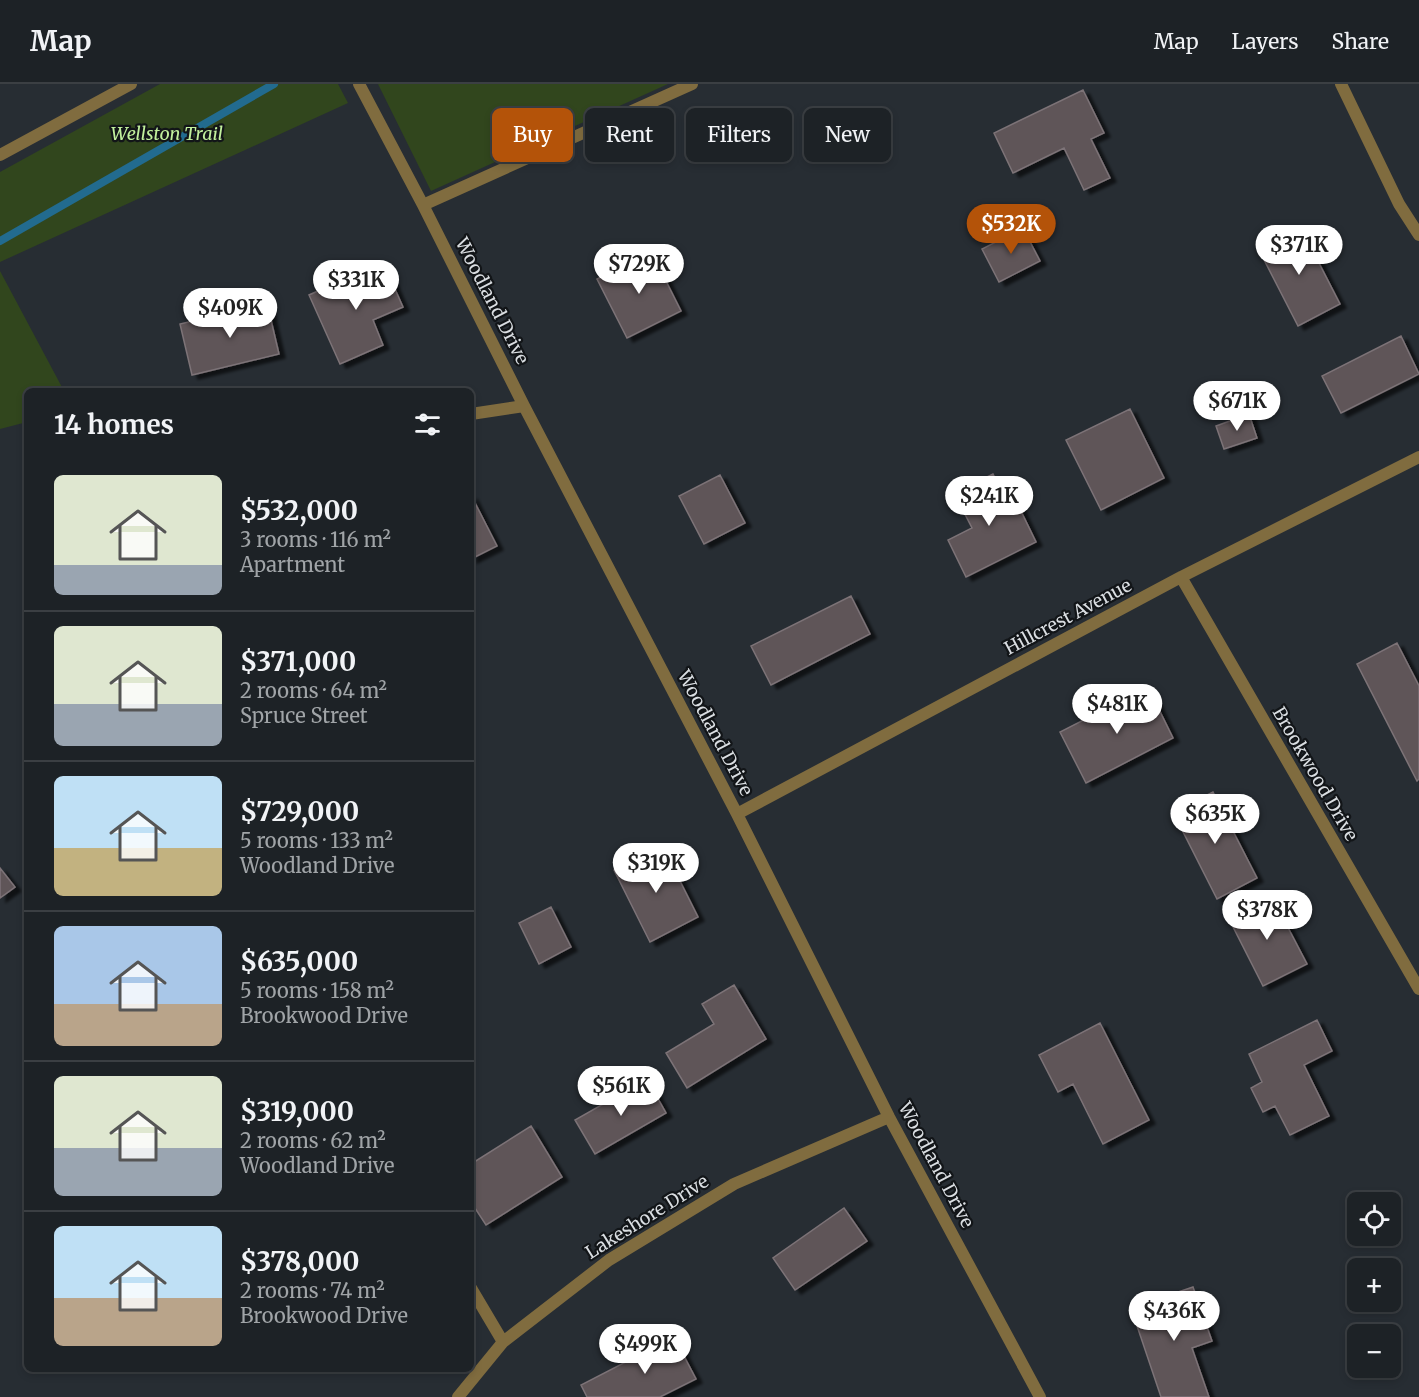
<!DOCTYPE html>
<meta charset="utf-8">
<style>
:root{--surface:#1d2226;--page:#2a2f32;--text:#f1f3f6;--muted:#a0a4a7;--line:#3b3f43;--accent:#b45309}
body{margin:0;font-family:Merriweather,serif;background:var(--page);color:var(--text);height:100vh;display:flex;flex-direction:column;font-size:22px;white-space:nowrap}
*{box-sizing:border-box;margin:0}
p{font-size:20px;color:var(--muted)}
.icon{flex:none;width:33px;height:33px;fill:none;stroke:currentColor;stroke-width:2;stroke-linecap:round;stroke-linejoin:round}
.map{position:relative;flex:1;overflow:hidden}
.drawer{position:absolute;left:24px;top:304px;width:450px;height:984px;display:flex;flex-direction:column;background:var(--surface);border-radius:9px;box-shadow:0 3px 9px #0003,0 0 0 2px var(--line)}
.drawer>*{flex:none}
.banner{position:absolute;left:492px;top:24px;width:570px;height:54px;display:flex;gap:12px}
.controls{position:absolute;left:1347px;top:1108px;display:grid;gap:12px}
.controls a{display:grid;place-items:center;width:54px;height:54px;border-radius:9px;background:var(--surface);box-shadow:0 3px 9px #0003,0 0 0 2px var(--line);font-size:30px}
.price{position:absolute;translate:-50% -51px;padding:0 14px;border-radius:21px;background:#fff;color:#222;font-size:20px;line-height:39px;filter:drop-shadow(0 2px 3px #0008)}
.price::after{content:'';position:absolute;left:50%;top:36px;width:18px;height:14px;margin-left:-9px;background:inherit;clip-path:polygon(0 0,100% 0,50% 100%)}
.price.current{background:var(--accent);color:#fff}
ul{padding:0;list-style:none}
li{display:flex;align-items:center;gap:18px;height:150px;padding:0 30px}
li+li{border-top:2px solid var(--line)}
li span{display:grid;place-items:center;flex:none;width:168px;height:120px;border-radius:9px;color:#555}
li>.icon{margin-inline-start:auto}
span .icon{width:72px;height:72px;fill:#fffc;stroke-width:1}
li b{font-size:26px}
h2{display:flex;justify-content:space-between;align-items:center;height:72px;padding:0 30px;font-size:26px}
.chip{padding:0 21px;border-radius:9px;background:var(--surface);box-shadow:0 3px 9px #0003,0 0 0 2px var(--line);font-size:21px;line-height:54px}
.chip.current{background:var(--accent);color:#fff}
header{display:flex;align-items:center;gap:36px;box-sizing:border-box;height:84px;padding:0 30px;background:var(--surface);border-bottom:2px solid var(--line)}
header strong{font-size:28px}
nav{display:flex;gap:33px;margin-inline-start:auto;font-size:21px}
.map>svg:first-child{display:block}
.green{fill:#31461d}
.lines{fill:none;stroke-linecap:round;stroke-linejoin:round}
.stream{stroke:#226b8f;stroke-width:8}
.building{fill:#5e5559;stroke:#7d7377;stroke-width:1.5;filter:url(#shadow)}
.street{stroke:#806c3f;stroke-width:12}
.labels{text-anchor:middle;stroke-width:4.5;stroke-linejoin:round;paint-order:stroke}
.park-label{font-size:18px;font-style:italic;fill:#c2f19d;stroke:#121518}
.street-label{font-size:18px;fill:#dadee2;stroke:#121518}
</style>
<header>
<strong>Map</strong>
<nav><a>Map</a><a>Layers</a><a>Share</a></nav>
</header>
<div class="map">
<svg width="1419" height="1313" viewBox="0 0 1419 1313">
<defs>
<filter id="shadow"><feDropShadow dx="6" dy="4" stdDeviation="1.5" flood-color="#0009"/></filter>
</defs>
<rect width="100%" height="100%" fill="#272d33"/>
<path class="green" d="M 160,0 L 338,0 L 348,19 L 0,178 L 0,88 Z
M 378,0 L 668,0 L 431,107 Z
M 0,187 L 64,307 L 27,308 L 27,338 L 0,345 Z"/>
<g class="lines">
<path class="stream" d="M 0,157 L 274,0"/>
</g>
<path class="building" d="M 1083,6 L 1104,49 L 1091,55 L 1110,94 L 1084,106 L 1064,64 L 1013,89 L 994,49 Z
M 1300,142 L 1340,220 L 1298,242 L 1258,164 Z
M 1023,144 L 1040,177 L 999,198 L 982,165 Z
M 651,167 L 681,227 L 627,254 L 597,195 Z
M 383,178 L 403,223 L 373,236 L 383,261 L 340,280 L 309,211 Z
M 267,219 L 279,270 L 192,291 L 180,240 Z
M 1401,252 L 1419,290 L 1341,329 L 1322,292 Z
M 1130,325 L 1164,394 L 1101,426 L 1066,356 Z
M 1249,330 L 1257,354 L 1224,365 L 1216,342 Z
M 993,390 L 1010,425 L 1018,421 L 1036,458 L 966,493 L 948,456 L 972,444 L 954,409 Z
M 720,391 L 745,439 L 704,460 L 679,412 Z
M 471,411 L 497,462 L 471,475 Z
M 851,512 L 870,550 L 771,601 L 751,562 Z
M 1397,559 L 1419,602 L 1419,695 L 1417,697 L 1357,580 Z
M 1148,603 L 1173,654 L 1086,699 L 1060,648 Z
M 1213,708 L 1257,794 L 1217,815 L 1173,728 Z
M 662,761 L 698,833 L 650,858 L 614,786 Z
M 0,784 L 15,803 L 0,814 Z
M 1271,811 L 1307,880 L 1263,902 L 1228,833 Z
M 551,823 L 571,863 L 539,880 L 519,839 Z
M 734,901 L 766,955 L 687,1004 L 666,969 L 714,940 L 702,920 Z
M 1317,936 L 1332,967 L 1304,981 L 1329,1032 L 1290,1051 L 1275,1022 L 1263,1028 L 1251,1004 L 1262,998 L 1249,970 Z
M 1100,939 L 1149,1036 L 1103,1060 L 1073,1000 L 1058,1008 L 1039,971 Z
M 647,995 L 666,1029 L 595,1070 L 575,1036 Z
M 531,1042 L 562,1093 L 486,1141 L 471,1118 L 471,1080 Z
M 844,1124 L 867,1157 L 795,1206 L 773,1174 Z
M 1193,1203 L 1212,1257 L 1192,1264 L 1209,1313 L 1161,1313 L 1131,1224 Z
M 674,1253 L 696,1295 L 660,1313 L 587,1313 L 581,1301 Z"/>
<g class="lines">
<path class="street" d="M 359,0 L 423,121 L 524,322 L 737,730 L 889,1033 L 1040,1313
M 1341,0 L 1399,120 L 1419,151
M 0,71 L 131,0
M 423,121 L 692,0
M 471,330 L 524,322
M 1181,493 L 1419,905
M 737,730 L 1181,493 L 1419,373
M 471,1204 L 503,1258
M 458,1313 L 503,1258 L 609,1176 L 734,1100 L 889,1033"/>
</g>
<g class="labels">
<g class="park-label">
<text x="167" y="56">Wellston Trail</text>
</g>
<g class="street-label">
<text transform="translate(492 217) rotate(63)" y="6">Woodland Drive</text>
<text transform="translate(1068 533) rotate(-28)" y="6">Hillcrest Avenue</text>
<text transform="translate(715 649) rotate(62)" y="6">Woodland Drive</text>
<text transform="translate(1315 690) rotate(60)" y="6">Brookwood Drive</text>
<text transform="translate(936 1081) rotate(62)" y="6">Woodland Drive</text>
<text transform="translate(647 1133) rotate(-32)" y="6">Lakeshore Drive</text>
</g>
</g>
</svg>
<div class="controls">
<a><svg class="icon" aria-label="locate" viewBox="0 0 24 24"><circle cx="12" cy="12" r="6"/><path d="M12 2v4M12 18v4M2 12h4M18 12h4"/></svg></a>
<a>+</a>
<a>−</a>
</div>
<b class="price current" style="left:1011px;top:171px">$532K</b>
<b class="price" style="left:1299px;top:192px">$371K</b>
<b class="price" style="left:639px;top:211px">$729K</b>
<b class="price" style="left:356px;top:227px">$331K</b>
<b class="price" style="left:230px;top:255px">$409K</b>
<b class="price" style="left:1237px;top:348px">$671K</b>
<b class="price" style="left:989px;top:443px">$241K</b>
<b class="price" style="left:1117px;top:651px">$481K</b>
<b class="price" style="left:1215px;top:761px">$635K</b>
<b class="price" style="left:656px;top:810px">$319K</b>
<b class="price" style="left:1267px;top:857px">$378K</b>
<b class="price" style="left:621px;top:1033px">$561K</b>
<b class="price" style="left:1174px;top:1258px">$436K</b>
<b class="price" style="left:645px;top:1291px">$499K</b>
<div class="banner">
<a class="chip current">Buy</a>
<a class="chip">Rent</a>
<a class="chip">Filters</a>
<a class="chip">New</a>
</div>
<section class="drawer">
<h2>14 homes<svg class="icon" aria-label="filters" viewBox="0 0 24 24"><path d="M4 7h16M4 17h16"/><circle cx="9" cy="7" r="2"/><circle cx="15" cy="17" r="2"/></svg></h2>
<ul>
<li><span style="background:linear-gradient(#dfe7d0 75%,#9aa5b1 0)"><svg class="icon" aria-label="home" viewBox="0 0 24 24"><path d="M3 11l9-7 9 7M6 9v11h12V9"/></svg></span><div><b>$532,000</b><p>3 rooms · 116 m²</p><p>Apartment</p></div></li>
<li><span style="background:linear-gradient(#dfe7d0 65%,#9aa5b1 0)"><svg class="icon" aria-label="home" viewBox="0 0 24 24"><path d="M3 11l9-7 9 7M6 9v11h12V9"/></svg></span><div><b>$371,000</b><p>2 rooms · 64 m²</p><p>Spruce Street</p></div></li>
<li><span style="background:linear-gradient(#bfe0f5 60%,#c2b280 0)"><svg class="icon" aria-label="home" viewBox="0 0 24 24"><path d="M3 11l9-7 9 7M6 9v11h12V9"/></svg></span><div><b>$729,000</b><p>5 rooms · 133 m²</p><p>Woodland Drive</p></div></li>
<li><span style="background:linear-gradient(#a9c7e8 65%,#b9a48a 0)"><svg class="icon" aria-label="home" viewBox="0 0 24 24"><path d="M3 11l9-7 9 7M6 9v11h12V9"/></svg></span><div><b>$635,000</b><p>5 rooms · 158 m²</p><p>Brookwood Drive</p></div></li>
<li><span style="background:linear-gradient(#dfe7d0 60%,#9aa5b1 0)"><svg class="icon" aria-label="home" viewBox="0 0 24 24"><path d="M3 11l9-7 9 7M6 9v11h12V9"/></svg></span><div><b>$319,000</b><p>2 rooms · 62 m²</p><p>Woodland Drive</p></div></li>
<li><span style="background:linear-gradient(#bfe0f5 60%,#b9a48a 0)"><svg class="icon" aria-label="home" viewBox="0 0 24 24"><path d="M3 11l9-7 9 7M6 9v11h12V9"/></svg></span><div><b>$378,000</b><p>2 rooms · 74 m²</p><p>Brookwood Drive</p></div></li>
</ul>
</section>
</div>
